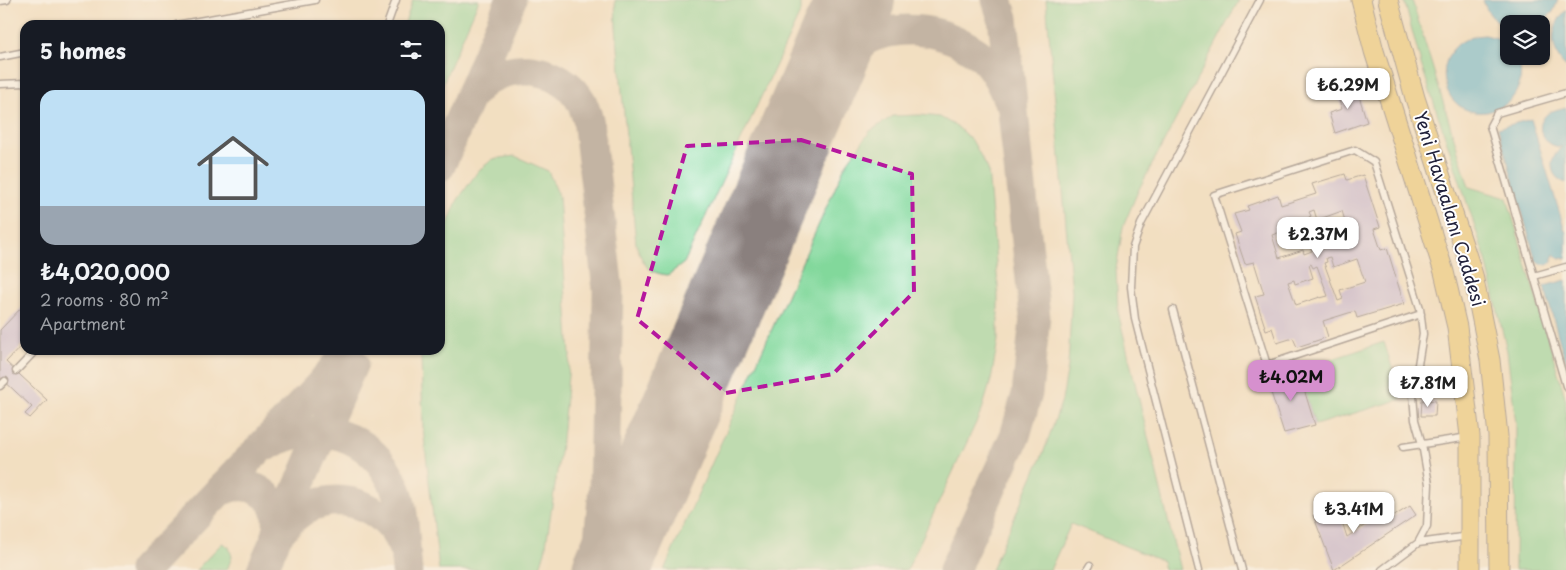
<!DOCTYPE html>
<meta charset="utf-8">
<style>
:root{--surface:#171b24;--page:#20242c;--text:#f1f3f6;--muted:#9ea1a6;--accent:#d690ce}
body{margin:0;font-family:"Playpen Sans",sans-serif;background:var(--page);color:var(--text);height:100vh;display:flex;flex-direction:column;font-size:19px;white-space:nowrap}
*{box-sizing:border-box;margin:0}
p{font-size:16px;color:var(--muted)}
.icon{flex:none;width:28px;height:28px;fill:none;stroke:currentColor;stroke-width:2;stroke-linecap:round;stroke-linejoin:round}
.map{position:relative;flex:1;overflow:hidden}
.side{position:absolute;left:20px;top:20px;width:425px;height:335px;display:flex;flex-direction:column;background:var(--surface);border-radius:15px;box-shadow:0 1px 4px #0004}
.side>*{flex:none}
.buttons{position:absolute;left:1500px;top:15px;display:grid;gap:10px}
.buttons a{display:grid;place-items:center;width:50px;height:50px;border-radius:10px;background:var(--surface);box-shadow:0 1px 4px #0004;font-size:25px}
.price{position:absolute;translate:-50% -42px;padding:0 11px;border-radius:10px;background:#fff;color:#222;font-size:16px;line-height:32px;filter:drop-shadow(0 1px 2px #0008)}
.price::after{content:'';position:absolute;left:50%;top:30px;width:15px;height:11px;margin-left:-8px;background:inherit;clip-path:polygon(0 0,100% 0,50% 100%)}
.price.on{background:var(--accent);color:#111}
ul{padding:0;list-style:none}
li{display:grid;align-content:center;gap:10px;height:265px;padding:0 20px}
li span{display:grid;place-items:center;height:155px;border-radius:15px;color:#555}
li>.icon{margin-inline-start:auto}
span .icon{width:90px;height:90px;fill:#fffc;stroke-width:1}
li b{font-size:21px}
h2{display:flex;justify-content:space-between;align-items:center;height:60px;padding:0 20px;font-size:21px}
.map>svg:first-child{display:block}
.green{fill:#82d89b;stroke:#527d6b}
.water{fill:#56b4d4;stroke:#3c6b88}
.lines{fill:none;stroke-linecap:round;stroke-linejoin:round}
.taxiway{stroke:#8a807e;stroke-width:31}
.runway{stroke:#8a807e;stroke-width:78}
.building{fill:#b4a6d8;fill-rule:evenodd}
.service-casing{stroke:#6b646a;stroke-width:9}
.primary-casing{stroke:#6b646a;stroke-width:21}
.service{stroke:#fff;stroke-width:6}
.primary{stroke:#ecc669;stroke-width:19}
.marked{fill:none;stroke:#b5179e;stroke-width:4;stroke-dasharray:10 6;stroke-linejoin:round}
.labels{text-anchor:middle;stroke-width:4;stroke-linejoin:round;paint-order:stroke}
.street-label{font-size:18px;fill:#22223b;stroke:#fff}
</style>
<div class="map">
<svg width="1566" height="570" viewBox="0 0 1566 570">
<rect width="100%" height="100%" fill="#fff"/>
<filter id="ink" filterUnits="userSpaceOnUse"><feTurbulence type="fractalNoise" baseFrequency=".02" numOctaves="2"/><feDisplacementMap in="SourceGraphic" scale="10" xChannelSelector="R" yChannelSelector="G"/><feConvolveMatrix kernelMatrix="1 2 1 2 8 2 1 2 1" color-interpolation-filters="sRGB"/></filter>
<filter id="wash" filterUnits="userSpaceOnUse"><feTurbulence type="fractalNoise" baseFrequency=".0096" numOctaves="4" result="noise"/><feDisplacementMap in="SourceGraphic" scale="20" xChannelSelector="R" yChannelSelector="G"/><feGaussianBlur stdDeviation="1.12" result="paint"/><feColorMatrix in="noise" values="0 0 0 0 0 0 0 0 0 0 0 0 0 0 0 0 0 1.4 0 .05"/><feComposite in="paint" operator="in"/></filter>
<g filter="url(#wash)">
<rect width="100%" height="100%" fill="#f2dfc1"/>
<path class="green" d="M 413,0 L 479,0 L 440,90 L 440,25 L 404,25 Z
M 615,0 L 801,0 L 801,11 L 684,263 L 668,275 C 646,273 643,263 636,244 L 616,27 Z
M 1046,0 L 1239,0 L 1138,191 L 1123,227 L 1116,269 L 1118,312 L 1180,570 L 1164,570 L 1162,561 L 1071,524 L 1050,570 L 991,570 L 1044,451 L 1062,400 L 1068,367 L 1072,292 Z
M 1404,0 L 1412,0 L 1469,187 L 1507,198 L 1566,400 L 1566,570 L 1515,570 L 1516,424 L 1507,351 L 1486,260 L 1421,64 Z
M 920,115 L 940,117 L 959,128 L 973,142 L 988,169 L 998,286 L 998,340 L 991,380 L 982,410 L 907,570 L 664,570 L 845,166 L 870,131 L 893,116 Z
M 515,156 L 548,171 L 559,196 L 570,355 L 562,439 L 545,552 L 539,570 L 439,570 L 423,428 L 421,355 L 422,350 L 440,350 L 440,249 L 442,239 L 457,201 L 478,171 L 493,159 Z
M 1384,342 L 1402,399 L 1315,425 L 1298,370 Z
M 222,543 L 229,547 L 232,557 L 227,570 L 196,570 Z"/>
<path class="water" d="M 1483,0 L 1558,0 L 1553,12 L 1540,24 L 1509,24 L 1509,27 C 1495,22 1487,14 1483,0 Z
M 1566,10 L 1566,67 C 1549,50 1550,27 1566,10 Z
M 1485,35 L 1497,38 L 1509,46 L 1509,56 L 1516,56 C 1523,70 1522,84 1513,97 C 1507,105 1497,110 1487,112 C 1434,119 1427,37 1485,35 Z
M 1566,107 L 1566,183 C 1548,177 1548,157 1562,147 C 1545,147 1532,128 1547,114 C 1552,110 1560,109 1566,107 Z
M 1531,119 L 1566,234 L 1566,258 L 1559,259 L 1554,254 L 1552,262 C 1546,266 1541,265 1536,261 L 1498,128 Z
M 1566,280 L 1566,364 L 1544,286 Z"/>
<g class="lines">
<path class="taxiway" d="M 824,70 C 834,48 845,25 845,0
M 814,94 C 825,77 835,59 853,47 C 888,24 932,25 968,47 C 972,50 977,52 980,55 C 993,66 1001,82 1007,97
M 468,100 C 472,95 476,89 481,85 C 511,59 561,67 581,101 C 584,107 586,114 588,119 L 608,290 L 604,487 L 596,570
M 440,166 L 511,0
M 268,445 C 315,416 374,435 395,487 C 405,510 404,544 407,570
M 221,490 C 226,489 232,486 237,486 C 253,484 270,494 276,509 C 279,517 278,525 278,533
M 281,531 C 288,522 297,514 307,508 C 347,489 389,510 404,550
M 144,570 L 320,385 L 349,350
M 262,570 L 353,363
M 954,570 L 1015,436 L 1027,394 L 1035,317 L 1003,18 L 997,0"/>
<path class="runway" d="M 611,570 L 838,38 L 856,0"/>
</g>
<g id="blocks">
<path class="building" d="M 1355,83 L 1367,122 L 1335,133 L 1329,113 L 1342,109 L 1335,90 Z
M 1345,174 L 1347,180 L 1363,175 L 1380,227 L 1374,229 L 1381,250 L 1387,248 L 1404,304 L 1357,318 L 1355,311 L 1323,321 L 1328,337 L 1297,347 L 1293,338 L 1277,343 L 1272,328 L 1266,330 L 1255,296 L 1264,294 L 1254,262 L 1245,264 L 1235,234 L 1241,232 L 1234,214 L 1249,210 L 1247,206 L 1278,195 L 1281,205 L 1316,194 L 1312,184 ZM 1314,210 L 1317,220 L 1342,211 L 1349,234 L 1325,242 L 1326,247 L 1320,249 L 1309,217 L 1311,216 L 1309,212 ZM 1301,220 L 1312,251 L 1304,254 L 1303,250 L 1279,258 L 1272,235 L 1295,227 L 1294,223 ZM 1330,257 L 1333,267 L 1357,259 L 1365,282 L 1340,290 L 1343,299 L 1338,301 L 1324,263 L 1327,262 L 1326,258 ZM 1311,264 L 1313,268 L 1317,266 L 1328,296 L 1320,298 L 1320,297 L 1296,305 L 1288,282 L 1294,280 L 1295,284 L 1313,278 L 1309,265 Z
M 25,304 L 25,342 L 6,362 L 47,400 L 30,418 L 25,414 L 32,407 L 0,377 L 0,330 Z
M 1298,370 L 1315,425 L 1284,433 L 1267,380 Z
M 1422,400 L 1436,401 L 1435,416 L 1421,416 Z
M 1337,506 L 1347,537 L 1382,514 L 1388,520 L 1410,506 L 1416,515 L 1334,570 L 1313,515 Z"/>
</g>
</g>
<g filter="url(#ink)">
<use href="#blocks" fill-opacity="0" stroke="#6b646a" stroke-width="1"/>
<g class="lines">
<g class="service-casing">
<path id="service" d="M 0,1 L 7,0
M 176,25 L 315,0
M 387,25 L 396,0
M 0,57 L 25,52
M 0,84 L 25,83
M 1566,93 L 1497,113 L 1490,126 L 1566,386
M 1534,276 L 1566,267
M 1173,310 L 1242,570
M 16,371 L 36,350
M 0,386 L 5,381
M 1403,447 L 1469,437
M 1418,543 L 1427,526 L 1429,484 L 1422,444 L 1415,420 L 1413,395 L 1423,334 L 1420,308 L 1374,162 L 1355,150 L 1214,195 L 1267,365 L 1421,314
M 1087,570 L 1090,565
M 1199,570 L 1135,319 L 1131,287 L 1133,247 L 1141,224 L 1260,0
M 1382,570 L 1418,543 L 1469,536"/>
</g>
<g class="primary-casing">
<path id="primary" d="M 1361,0 L 1374,51 L 1444,272 L 1457,327 L 1470,436 L 1470,570
M 1388,0 L 1415,98 L 1473,275 L 1490,360 L 1498,436 L 1499,570"/>
</g>
<use href="#service" class="service"/>
<use href="#primary" class="primary"/>
</g>
</g>
<path d="M0 0H1566V570H0ZM 801,140 L 912,174 L 914,292 L 833,374 L 726,393 L 637,319 L 687,146 Z" fill="#f2dfc1" fill-opacity=".55" fill-rule="evenodd"/>
<path class="marked" d="M 801,140 L 912,174 L 914,292 L 833,374 L 726,393 L 637,319 L 687,146 Z"/>
<g class="labels">
<g class="street-label">
<text transform="translate(1449 209) rotate(73)" y="6">Yeni Havaalanı Caddesi</text>
</g>
</g>
</svg>
<div class="buttons">
<a><svg class="icon" aria-label="layers" viewBox="0 0 24 24"><path d="M12 4l9 5-9 5-9-5zM3 14l9 5 9-5"/></svg></a>
</div>
<b class="price" style="left:1348px;top:110px">₺6.29M</b>
<b class="price" style="left:1318px;top:259px">₺2.37M</b>
<b class="price on" style="left:1291px;top:402px">₺4.02M</b>
<b class="price" style="left:1428px;top:408px">₺7.81M</b>
<b class="price" style="left:1354px;top:534px">₺3.41M</b>
<section class="side">
<h2>5 homes<svg class="icon" aria-label="filters" viewBox="0 0 24 24"><path d="M4 7h16M4 17h16"/><circle cx="9" cy="7" r="2"/><circle cx="15" cy="17" r="2"/></svg></h2>
<ul>
<li><span style="background:linear-gradient(#bfe0f5 75%,#9aa5b1 0)"><svg class="icon" aria-label="home" viewBox="0 0 24 24"><path d="M3 11l9-7 9 7M6 9v11h12V9"/></svg></span><div><b>₺4,020,000</b><p>2 rooms · 80 m²</p><p>Apartment</p></div></li>
</ul>
</section>
</div>
